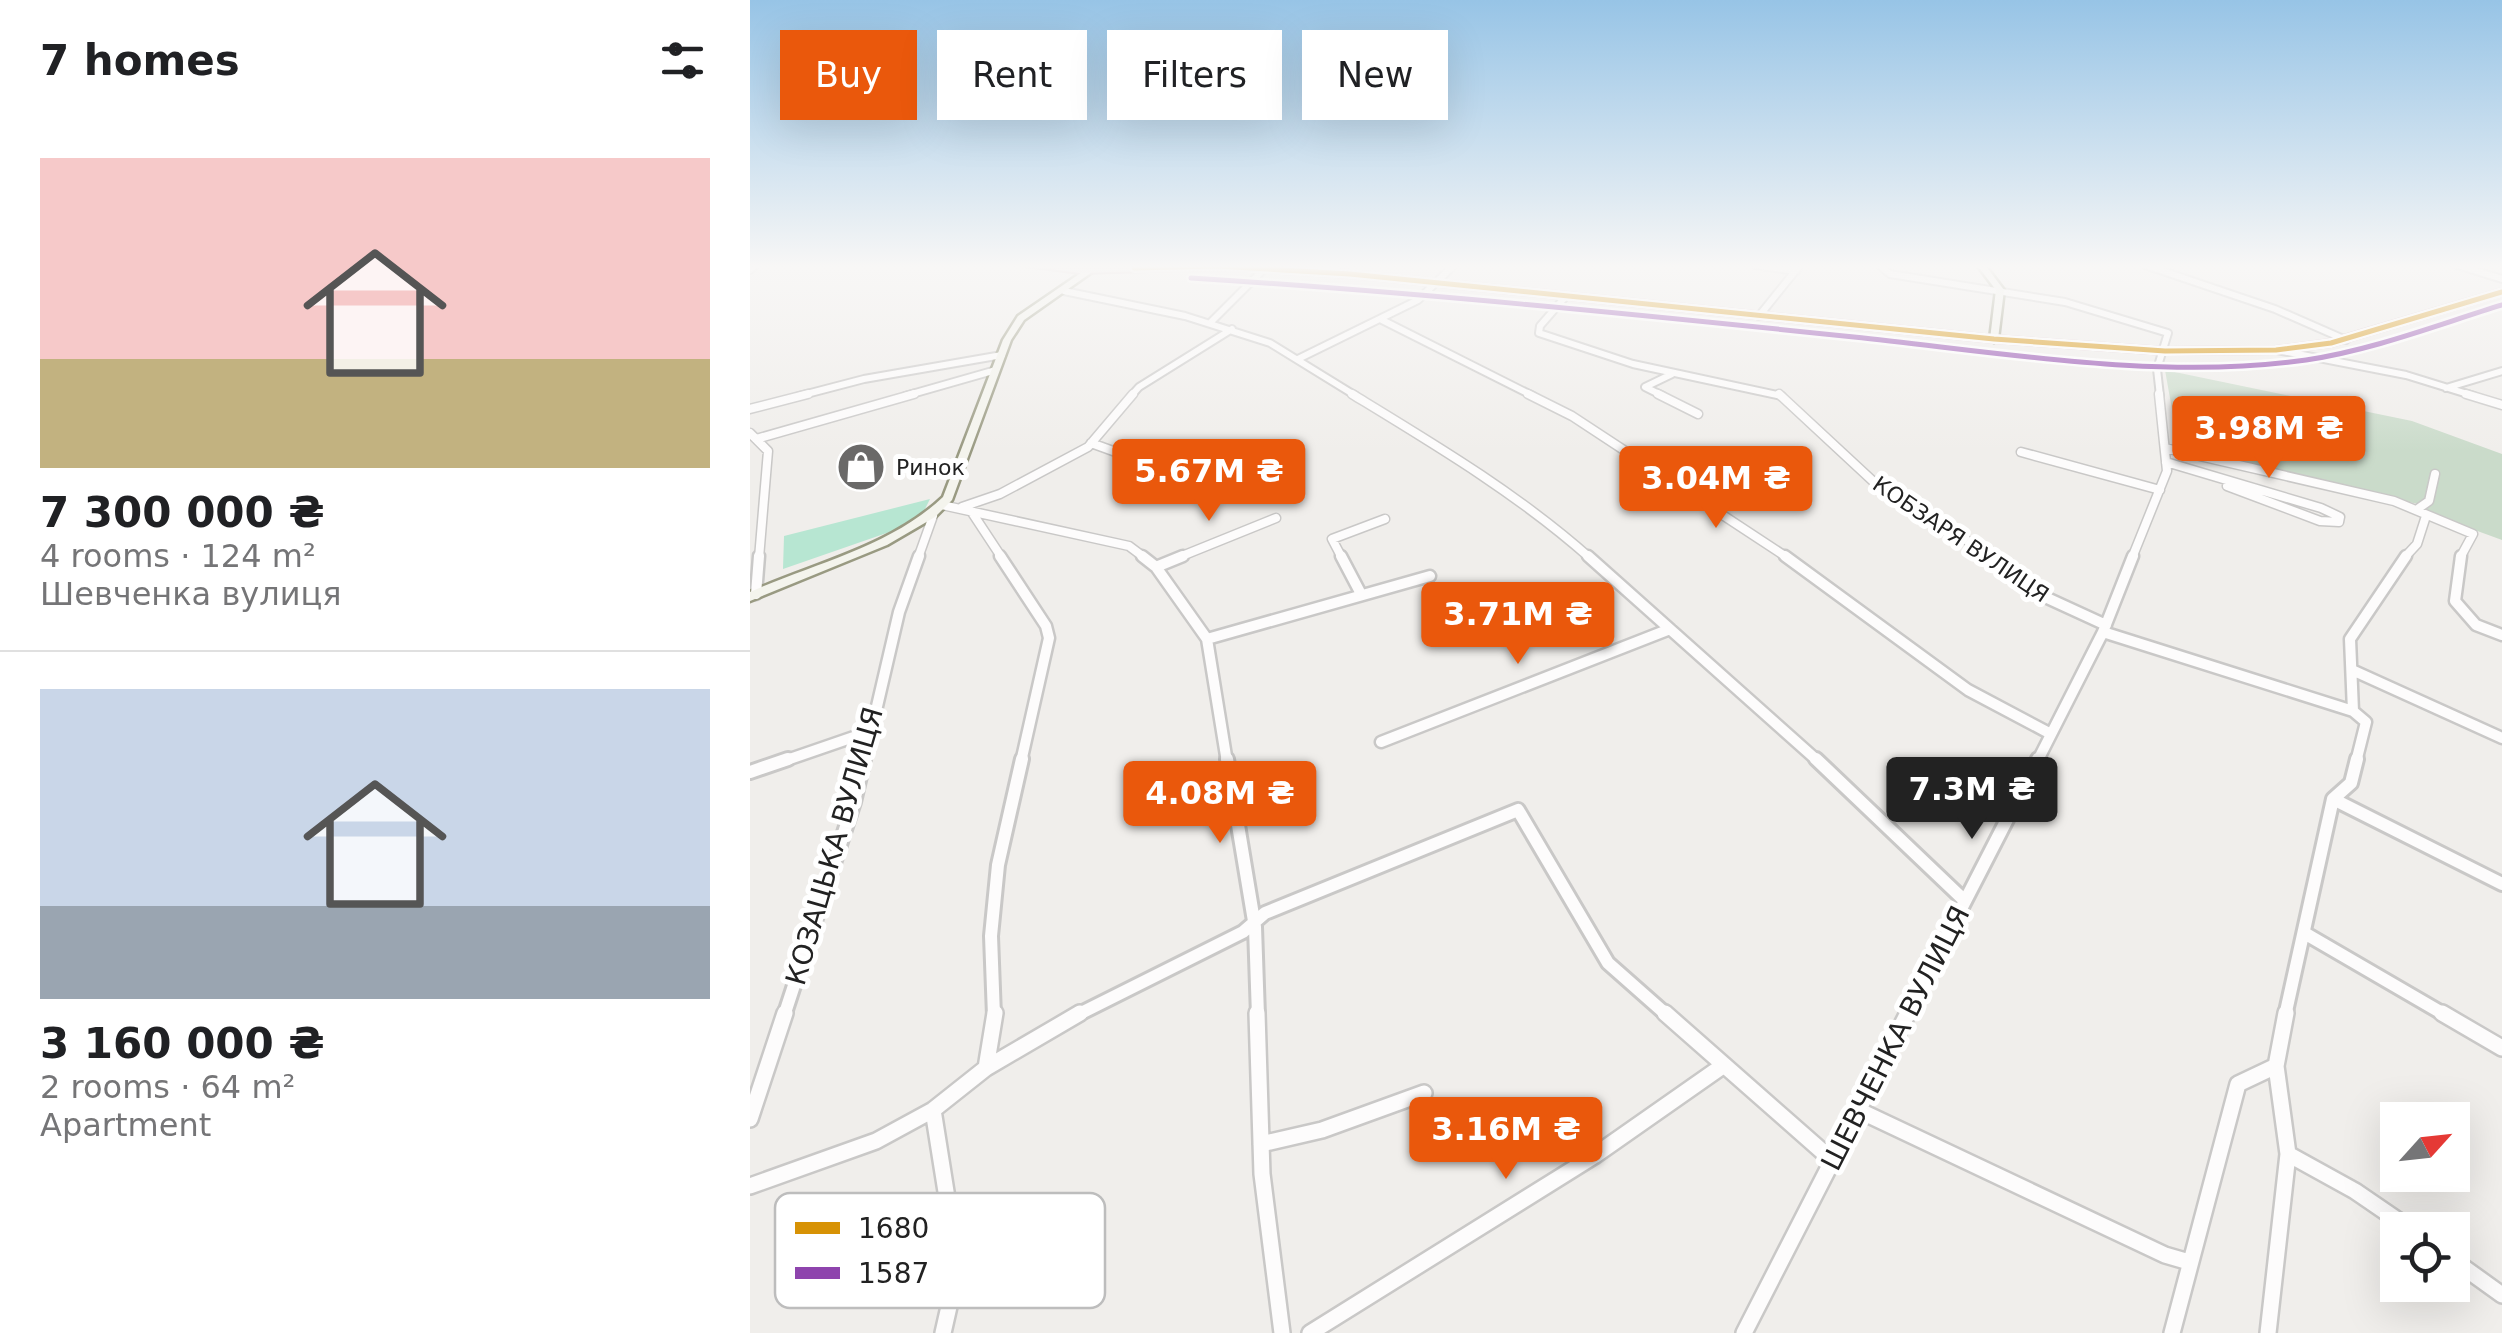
<!DOCTYPE html>
<meta charset="utf-8">
<style>
:root{--surface:#fff;--page:#f6f6f6;--text:#202124;--muted:#757577;--line:#e0e0e0;--accent:#ea580c}
body{margin:0;font-family:"DejaVu Sans",sans-serif;background:var(--page);color:var(--text);height:100vh;display:flex;flex-direction:column;font-size:38px;white-space:nowrap}
*{box-sizing:border-box;margin:0}
p{font-size:32px;color:var(--muted)}
.icon{flex:none;width:55px;height:55px;fill:none;stroke:currentColor;stroke-width:2;stroke-linecap:round;stroke-linejoin:round}
.map{position:relative;flex:1;overflow:hidden}
.side{display:flex;flex-direction:column;background:var(--surface);width:750px}
.side>*{flex:none}
.banner{position:absolute;left:30px;top:30px;width:950px;height:90px;display:flex;gap:20px}
.needle{width:65px;rotate:63deg}
.tools{position:absolute;left:1630px;top:1102px;display:grid;gap:20px}
.tools a{display:grid;place-items:center;width:90px;height:90px;border-radius:0px;background:var(--surface);box-shadow:0 10px 40px #0002;font-size:50px}
.price{position:absolute;translate:-50% -85px;padding:0 22px;border-radius:10px;background:var(--accent);color:#fff;font-size:32px;line-height:65px;filter:drop-shadow(0 2px 5px #0008)}
.price::after{content:'';position:absolute;left:50%;top:60px;width:30px;height:22px;margin-left:-15px;background:inherit;clip-path:polygon(0 0,100% 0,50% 100%)}
.price.active{background:#222;color:#fff}
ul{padding:0;list-style:none}
li{display:grid;align-content:center;gap:20px;height:530px;padding:0 40px}
li+li{border-top:2px solid var(--line)}
li span{display:grid;place-items:center;height:310px;border-radius:0px;color:#555}
li>.icon{margin-inline-start:auto}
span .icon{width:180px;height:180px;fill:#fffc;stroke-width:1}
li b{font-size:42px}
h2{display:flex;justify-content:space-between;align-items:center;height:120px;padding:0 40px;font-size:42px}
.pill{padding:0 35px;border-radius:0px;background:var(--surface);box-shadow:0 10px 40px #0002;font-size:35px;line-height:90px}
.pill.active{background:var(--accent);color:#fff}
main{display:flex;flex:1;min-height:0}
.map>svg:first-child{display:block}
.cemetery{fill:#cadbca}
.pitch{fill:#b7e6d2}
.lines{fill:none;stroke-linecap:round;stroke-linejoin:round}
.street-far4-casing{stroke:#c9c8c7;stroke-width:10}
.street-far3-casing{stroke:#c9c8c7;stroke-width:11}
.street-far2-casing{stroke:#c9c8c7;stroke-width:15}
.street-far1-casing{stroke:#c9c8c7;stroke-width:18}
.street-casing{stroke:#c9c8c7;stroke-width:20}
.secondary-casing{stroke:#999a82;stroke-width:5}
.highway-casing{stroke:#c5a2ac;stroke-width:4}
.street-far4{stroke:#fdfcfc;stroke-width:6}
.street-far3{stroke:#fdfcfc;stroke-width:8}
.street-far2{stroke:#fdfcfc;stroke-width:10}
.street-far1{stroke:#fdfcfc;stroke-width:12}
.street{stroke:#fdfcfc;stroke-width:15}
.secondary{fill:#f4f4ed;fill-rule:evenodd}
.highway{fill:#ece0e2;fill-rule:evenodd}
.bus-1-casing{stroke:#fff;stroke-width:10}
.bus-2-casing{stroke:#fff;stroke-width:10}
.bus-1{stroke:#d79205;stroke-width:5}
.bus-2{stroke:#8e44ad;stroke-width:5}
.labels{text-anchor:middle;stroke-width:10;stroke-linejoin:round;paint-order:stroke}
.far-poi-label{font-size:22px;fill:#222;stroke:#fff;text-anchor:start}
.far-street-label{font-size:22px;fill:#222;stroke:#fff}
.street-label{font-size:28px;fill:#222;stroke:#fff}
.key{fill:#fff;stroke:#bdbdbd;stroke-width:2.5}
.key-label{font-size:28px;fill:#222}
</style>
<main>
<section class="side">
<h2>7 homes<svg class="icon" aria-label="filters" viewBox="0 0 24 24"><path d="M4 7h16M4 17h16"/><circle cx="9" cy="7" r="2"/><circle cx="15" cy="17" r="2"/></svg></h2>
<ul>
<li><span style="background:linear-gradient(#f6c9c9 65%,#c2b280 0)"><svg class="icon" aria-label="home" viewBox="0 0 24 24"><path d="M3 11l9-7 9 7M6 9v11h12V9"/></svg></span><div><b>7 300 000 ₴</b><p>4 rooms · 124 m²</p><p>Шевченка вулиця</p></div></li>
<li><span style="background:linear-gradient(#c9d6e8 70%,#9aa5b1 0)"><svg class="icon" aria-label="home" viewBox="0 0 24 24"><path d="M3 11l9-7 9 7M6 9v11h12V9"/></svg></span><div><b>3 160 000 ₴</b><p>2 rooms · 64 m²</p><p>Apartment</p></div></li>
</ul>
</section>
<div class="map">
<svg width="1752" height="1333" viewBox="0 0 1752 1333">
<rect width="100%" height="100%" fill="#f0eeeb"/>
<path class="cemetery" d="M 1415,370 L 1662,421 L 1752,454 L 1752,540 L 1681,514 L 1672,505 L 1429,449 Z"/>
<path class="pitch" d="M 180,499 L 170,519 L 154,527 L 33,569 L 34,536 Z"/>
<g class="lines">
<g class="street-far4-casing">
<path id="street-far4" d="M 1005,265 L 1046,271
M 1129,265 L 1140,274 L 1315,302 L 1418,333 L 1407,369 L 1410,396
M 1395,265 L 1525,309 L 1596,340
M 1707,265 L 1752,279
M 0,270 L 6,265
M 314,291 L 435,316 L 520,343 L 606,396
M 816,296 L 790,326 L 789,333 L 883,364 L 1032,396
M 1009,316 L 1050,265
M 632,320 L 783,396
M 460,323 L 518,265
M 1527,350 L 1656,375 L 1724,396
M 548,359 L 668,300 L 704,265
M 1696,388 L 1752,371
M 49,396 L 114,379 L 252,355
M 155,396 L 246,370
M 381,396 L 389,387 L 482,329
M 913,396 L 895,387 L 922,374"/>
</g>
<g class="street-far3-casing">
<path id="street-far3" d="M 602,394 C 684,444 768,494 840,558
M 778,394 L 822,416 L 1038,558
M 908,394 L 948,414
M 1029,394 L 1126,484 L 1186,517 L 1240,558
M 1716,394 L 1752,405
M 0,409 L 58,394
M 0,433 L 18,451 L 9,558
M 6,439 L 164,394
M 341,443 L 462,487
M 1415,448 L 1644,501 L 1723,534 L 1710,558
M 1271,452 L 1410,490
M 1416,462 L 1571,508 L 1590,517 L 1589,522
M 1477,486 L 1570,521 L 1589,522
M 192,505 L 379,546 L 395,558
M 212,507 L 250,494 L 338,447 L 383,394
M 1669,508 L 1679,501 L 1685,474
M 221,511 L 252,558
M 168,558 L 183,516
M 427,558 L 526,518
M 592,558 L 582,539 L 635,519
M 1382,558 L 1417,471 L 1409,394
M 1654,558 L 1667,544 L 1676,516"/>
</g>
<g class="street-far2-casing">
<path id="street-far2" d="M 250,556 L 296,626 L 299,638 L 271,762
M 392,556 L 406,567 L 457,639 L 477,762
M 591,556 L 611,594
M 838,556 L 1069,762
M 1035,556 L 1218,690 L 1301,734
M 1236,556 L 1282,591 L 1356,625
M 1711,556 L 1705,601 L 1726,625 L 1752,635
M 406,567 L 433,556
M 6,594 L 9,556
M 1353,632 L 1603,711
M 457,639 L 680,576
M 1602,670 L 1752,738
M 631,742 L 920,629
M 31,762 L 121,731
M 114,762 L 149,612 L 169,556
M 1287,762 L 1353,632 L 1383,556
M 1606,762 L 1616,722 L 1603,711 L 1600,639 L 1656,556"/>
</g>
<g class="street-far1-casing">
<path id="street-far1" d="M 477,759 L 505,927 L 508,1016
M 1066,759 L 1215,901
M 0,772 L 38,759
M 1583,799 L 1752,884
M 1556,934 L 1697,1016
M 34,1016 L 104,802 L 114,759
M 244,1016 L 241,936 L 248,865 L 272,759
M 325,1016 L 493,932 L 515,913 L 768,810 L 858,963 L 918,1016
M 1156,1016 L 1288,759
M 1535,1016 L 1583,799 L 1601,783 L 1607,759"/>
</g>
<g class="street-casing">
<path id="street" d="M 507,1013 L 512,1174 L 532,1333
M 915,1013 L 1082,1160
M 1692,1013 L 1752,1048
M 236,1068 L 245,1013
M 183,1110 L 208,1267 L 193,1333
M 1108,1110 L 1415,1255 L 1439,1262
M 0,1119 L 35,1013
M 511,1144 L 572,1130 L 674,1093
M 1538,1154 L 1605,1191 L 1662,1230
M 0,1186 L 126,1141 L 183,1110 L 236,1068 L 330,1013
M 1702,1259 L 1752,1295
M 560,1333 L 844,1156 L 974,1065
M 994,1333 L 1158,1013
M 1422,1333 L 1488,1084 L 1526,1066 L 1536,1013
M 1518,1333 L 1538,1154 L 1526,1066"/>
</g>
<g class="secondary-casing">
<path id="secondary" d="M 1227,265 L 1235,265 L 1254,290 L 1248,339 L 1244,342 L 1240,339 L 1246,290 Z
M 338,268 L 345,270 L 274,320 L 261,340 L 202,500 L 185,517 L 137,545 L 0,601 L 0,592 C 65,563 140,547 193,497 L 253,340 L 268,316 Z"/>
</g>
<g class="highway-casing">
<path id="highway" d="M 268,265 L 504,265 L 600,271 L 1244,336 L 1415,348 L 1526,347 L 1580,340 L 1752,289 L 1752,295 L 1581,346 L 1526,353 L 1415,354 L 1244,342 L 600,277 L 467,269 L 330,273 Z"/>
</g>
<use href="#street-far4" class="street-far4"/>
<use href="#street-far3" class="street-far3"/>
<use href="#street-far2" class="street-far2"/>
<use href="#street-far1" class="street-far1"/>
<use href="#street" class="street"/>
<use href="#secondary" class="secondary"/>
<use href="#highway" class="highway"/>
<g class="bus-1-casing">
<path id="bus-1" d="M 384,268 L 467,266 L 600,274 L 1244,339 L 1415,351 L 1526,350 L 1581,343 L 1752,292"/>
</g>
<g class="bus-2-casing">
<path id="bus-2" d="M 441,278 C 662,292 883,314 1104,337 C 1248,352 1411,381 1556,360 C 1623,350 1687,325 1752,305"/>
</g>
<use href="#bus-1" class="bus-1"/>
<use href="#bus-2" class="bus-2"/>
</g>
<linearGradient id="sky" x2="0" y2="1"><stop stop-color="#97c4e6"/><stop offset="0.59" stop-color="#f8f7f6"/><stop offset="1" stop-color="#f8f7f6" stop-opacity="0"/></linearGradient>
<rect width="1752" height="452" fill="url(#sky)"/>
<defs>
<g id="shop-disc" transform="scale(2.5)"><circle r="9.5" fill="#6a6968" stroke="#fff"/><path d="M-5-2.5h2.3a2.7 3.5 0 0 1 5.4 0H5L5.5 6h-11ZM-1.5-2.5h3a1.5 2.3 0 0 0-3 0Z" fill="#fff"/></g>
</defs>
<g fill-rule="evenodd">
<use href="#shop-disc" x="111" y="467"/>
</g>
<g class="labels">
<g class="far-poi-label">
<text x="146" y="475">Ринок</text>
</g>
<g class="far-street-label">
<text transform="translate(1211 539) rotate(34)" y="8">КОБЗАРЯ ВУЛИЦЯ</text>
</g>
<g class="street-label">
<text transform="translate(84 846) rotate(-74)" y="10">КОЗАЦЬКА ВУЛИЦЯ</text>
<text transform="translate(1145 1038) rotate(-63)" y="10">ШЕВЧЕНКА ВУЛИЦЯ</text>
</g>
</g>
<rect x="25" y="1193" width="330" height="115" rx="15" class="key"/>
<rect x="45" y="1222" width="45" height="12" fill="#d79205"/>
<rect x="45" y="1267" width="45" height="12" fill="#8e44ad"/>
<g class="key-label">
<text x="108" y="1238">1680</text>
<text x="108" y="1283">1587</text>
</g>
</svg>
<div class="tools">
<a><svg class="needle" viewBox="-14 -14 28 28"><path d="M0-13l5 13h-10z" fill="#e53935"/><path d="M0 13l5-13h-10z" fill="#757577"/></svg></a>
<a><svg class="icon" aria-label="locate" viewBox="0 0 24 24"><circle cx="12" cy="12" r="6"/><path d="M12 2v4M12 18v4M2 12h4M18 12h4"/></svg></a>
</div>
<b class="price" style="left:1519px;top:481px">3.98M ₴</b>
<b class="price" style="left:459px;top:524px">5.67M ₴</b>
<b class="price" style="left:966px;top:531px">3.04M ₴</b>
<b class="price" style="left:768px;top:667px">3.71M ₴</b>
<b class="price active" style="left:1222px;top:842px">7.3M ₴</b>
<b class="price" style="left:470px;top:846px">4.08M ₴</b>
<b class="price" style="left:756px;top:1182px">3.16M ₴</b>
<div class="banner">
<a class="pill active">Buy</a>
<a class="pill">Rent</a>
<a class="pill">Filters</a>
<a class="pill">New</a>
</div>
</div>
</main>
